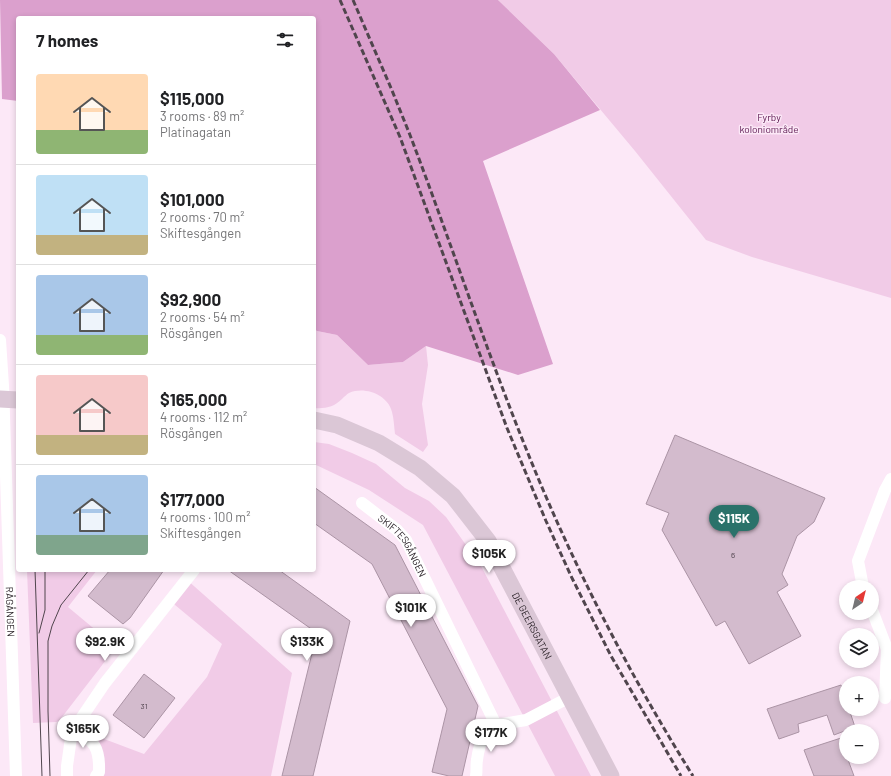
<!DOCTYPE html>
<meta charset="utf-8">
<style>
:root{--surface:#fff;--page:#f2f2f2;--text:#202124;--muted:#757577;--line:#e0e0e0;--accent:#2a726a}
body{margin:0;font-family:Barlow,sans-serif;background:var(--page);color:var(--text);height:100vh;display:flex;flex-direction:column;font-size:15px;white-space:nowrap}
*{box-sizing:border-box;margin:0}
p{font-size:13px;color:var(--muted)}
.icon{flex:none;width:22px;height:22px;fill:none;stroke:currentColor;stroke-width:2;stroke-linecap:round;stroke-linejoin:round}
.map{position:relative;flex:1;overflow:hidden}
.drawer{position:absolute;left:16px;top:16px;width:300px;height:556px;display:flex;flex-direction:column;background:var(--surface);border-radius:4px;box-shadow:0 2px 6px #0003}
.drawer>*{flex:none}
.needle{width:26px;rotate:35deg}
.fabs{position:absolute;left:839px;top:580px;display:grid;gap:8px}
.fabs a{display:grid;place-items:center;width:40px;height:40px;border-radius:50%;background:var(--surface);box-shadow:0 2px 6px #0003;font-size:20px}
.price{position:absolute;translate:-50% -34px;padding:0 9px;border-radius:14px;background:#fff;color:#222;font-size:13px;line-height:26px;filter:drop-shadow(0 1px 2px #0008)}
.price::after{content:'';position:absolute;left:50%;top:24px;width:12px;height:9px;margin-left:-6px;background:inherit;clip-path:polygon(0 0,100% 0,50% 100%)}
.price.selected{background:var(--accent);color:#fff}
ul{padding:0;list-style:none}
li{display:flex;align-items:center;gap:12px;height:100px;padding:0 20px}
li+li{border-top:1px solid var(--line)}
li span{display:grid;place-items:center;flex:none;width:112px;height:80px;border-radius:4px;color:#555}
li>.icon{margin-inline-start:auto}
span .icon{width:48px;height:48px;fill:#fffc;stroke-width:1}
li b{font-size:17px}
h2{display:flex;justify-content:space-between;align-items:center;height:48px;padding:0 20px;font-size:17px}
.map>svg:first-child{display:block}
.green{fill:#f1cbe7}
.forest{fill:#dba0cd}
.building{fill:#d3bbcd;stroke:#ab94a5}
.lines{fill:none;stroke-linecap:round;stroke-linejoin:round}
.street{stroke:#fff;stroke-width:12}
.secondary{stroke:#dbc7d6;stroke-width:17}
.tram{stroke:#50454d;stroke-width:1}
.rail{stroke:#50454d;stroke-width:3;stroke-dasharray:6 3;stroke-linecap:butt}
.labels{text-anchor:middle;stroke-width:3;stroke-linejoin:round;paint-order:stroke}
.number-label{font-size:8px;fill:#4f434c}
.park-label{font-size:10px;fill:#5c1851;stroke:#fce8f7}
.street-label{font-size:10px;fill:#231b21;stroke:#fce8f7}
</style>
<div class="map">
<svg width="891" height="776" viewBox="0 0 891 776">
<rect width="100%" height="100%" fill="#fce8f7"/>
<path class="green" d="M 498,0 L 891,0 L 891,298 L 752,257 L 706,240 L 635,151 L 554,54 Z
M 314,329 L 317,331 L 337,335 L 368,365 L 403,362 L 426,346 L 428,365 L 422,404 L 428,445 L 423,452 L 395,434 C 394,427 394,419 392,412 C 388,395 365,386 349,393 C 347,394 344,397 342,399 C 334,407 325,409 314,408 Z
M 314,442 L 329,444 L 352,453 L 376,464 L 405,488 L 429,501 L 446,517 L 481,566 L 591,776 L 555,776 L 423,525 L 369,490 L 314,464 Z
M 27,570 L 97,570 L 68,607 L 116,647 L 59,721 L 56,722 L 33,723 Z
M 186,579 L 292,673 L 271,776 L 104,776 L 99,772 L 100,761 L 75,728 L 144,754 L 207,677 L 222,644 L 169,600 Z"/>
<path class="forest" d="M 0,0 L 498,0 L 554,54 L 600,110 L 483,161 L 553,364 L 518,375 L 426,346 L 403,362 L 368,365 L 337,335 L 317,331 L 314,329 L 314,18 L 18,18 L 18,101 L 2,99 Z"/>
<path class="building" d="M 675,435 L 825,498 L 814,522 L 797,536 L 782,574 L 788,585 L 777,592 L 801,636 L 749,664 L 725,621 L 716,626 L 662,530 L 669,513 L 646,504 Z
M 314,487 L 395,545 L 478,706 L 462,776 L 449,776 L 432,772 L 447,709 L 372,564 L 314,523 Z
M 110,570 L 164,570 L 130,618 L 123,624 L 88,596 Z
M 228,570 L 279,570 L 350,621 L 313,776 L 282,776 L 317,633 Z
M 144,674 L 175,698 L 144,738 L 113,715 Z
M 841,685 L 846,700 L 846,709 L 849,709 L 855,727 L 834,735 L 827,715 L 798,724 L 799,732 L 779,739 L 767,709 Z
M 841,738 L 846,753 L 846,757 L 847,757 L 854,776 L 814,776 L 804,750 Z"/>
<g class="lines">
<g class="street">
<path id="s1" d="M 0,340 L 3,386 L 16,776"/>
<path id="s2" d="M 362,503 L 397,530 L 406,540 L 496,725 L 526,720 L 570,697"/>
<path d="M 863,587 L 858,561 L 885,490 L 891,479"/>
<path d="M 872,610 L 887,649 L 885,698"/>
<path d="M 75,728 C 94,742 100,747 99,772 L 96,776"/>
<path d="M 67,776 L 67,766 L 71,738 L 80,720 L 105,683 L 194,570"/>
<path d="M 476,776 C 477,771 476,765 477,760 C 479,745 483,732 496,725"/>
</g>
<g class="secondary">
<path d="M 0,399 L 18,400"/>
<path id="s3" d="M 314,420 L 337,425 L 379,443 L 420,468 L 453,496 L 488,541 L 611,776"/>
</g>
<path class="tram" d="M 35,570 L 42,776
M 39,633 L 45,610 L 45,570
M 50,776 L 48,711 L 48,641 L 52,626 L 61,605 L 89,570"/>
<path class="rail" d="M 340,0 L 400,137 L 507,428 L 546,521 L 571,576 L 611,656 L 681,776
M 353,0 L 391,88 L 410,135 C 455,253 494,375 544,492 C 586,590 636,685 693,776"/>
</g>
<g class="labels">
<g class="number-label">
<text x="733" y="558">6</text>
<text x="144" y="709">31</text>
</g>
<g class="park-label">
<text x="769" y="121">Fyrby<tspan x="769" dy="12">koloniområde</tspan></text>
</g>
<g class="street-label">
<text dy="4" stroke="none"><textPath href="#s2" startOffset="60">SKIFTESGÅNGEN</textPath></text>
<text dy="4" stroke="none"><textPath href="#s1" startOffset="272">RÅGÅNGEN</textPath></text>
<text dy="4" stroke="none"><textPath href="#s3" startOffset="313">DE GEERSGATAN</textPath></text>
</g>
</g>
</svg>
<div class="fabs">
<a><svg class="needle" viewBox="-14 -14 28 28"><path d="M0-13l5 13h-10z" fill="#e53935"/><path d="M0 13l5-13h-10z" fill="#757577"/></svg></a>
<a><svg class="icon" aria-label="layers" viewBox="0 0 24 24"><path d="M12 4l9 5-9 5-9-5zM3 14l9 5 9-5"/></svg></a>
<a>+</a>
<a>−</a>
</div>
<b class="price selected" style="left:734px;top:539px">$115K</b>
<b class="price" style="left:489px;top:574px">$105K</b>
<b class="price" style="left:411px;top:628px">$101K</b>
<b class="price" style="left:105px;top:662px">$92.9K</b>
<b class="price" style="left:307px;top:662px">$133K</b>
<b class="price" style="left:83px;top:749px">$165K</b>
<b class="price" style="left:491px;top:753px">$177K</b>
<section class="drawer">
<h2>7 homes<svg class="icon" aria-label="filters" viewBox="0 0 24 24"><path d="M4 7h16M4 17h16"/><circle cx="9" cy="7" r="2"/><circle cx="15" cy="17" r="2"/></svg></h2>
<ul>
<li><span style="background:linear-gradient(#ffd9b3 70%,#8fb573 0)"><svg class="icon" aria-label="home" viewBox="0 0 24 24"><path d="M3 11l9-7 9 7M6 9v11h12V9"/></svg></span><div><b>$115,000</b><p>3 rooms · 89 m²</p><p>Platinagatan</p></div></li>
<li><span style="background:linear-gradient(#bfe0f5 75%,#c2b280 0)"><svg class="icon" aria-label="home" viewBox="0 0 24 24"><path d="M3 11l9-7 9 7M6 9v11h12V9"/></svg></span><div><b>$101,000</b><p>2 rooms · 70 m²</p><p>Skiftesgången</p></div></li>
<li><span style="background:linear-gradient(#a9c7e8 75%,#8fb573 0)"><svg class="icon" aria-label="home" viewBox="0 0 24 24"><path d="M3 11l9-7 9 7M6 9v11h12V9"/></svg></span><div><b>$92,900</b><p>2 rooms · 54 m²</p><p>Rösgången</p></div></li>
<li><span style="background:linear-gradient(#f6c9c9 75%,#c2b280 0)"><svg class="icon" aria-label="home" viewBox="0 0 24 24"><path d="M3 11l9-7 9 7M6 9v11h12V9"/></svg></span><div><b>$165,000</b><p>4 rooms · 112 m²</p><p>Rösgången</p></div></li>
<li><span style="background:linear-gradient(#a9c7e8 75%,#7fa58c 0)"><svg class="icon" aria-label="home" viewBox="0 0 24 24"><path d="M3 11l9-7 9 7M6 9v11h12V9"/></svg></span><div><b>$177,000</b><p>4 rooms · 100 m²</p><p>Skiftesgången</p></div></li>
</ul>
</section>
</div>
